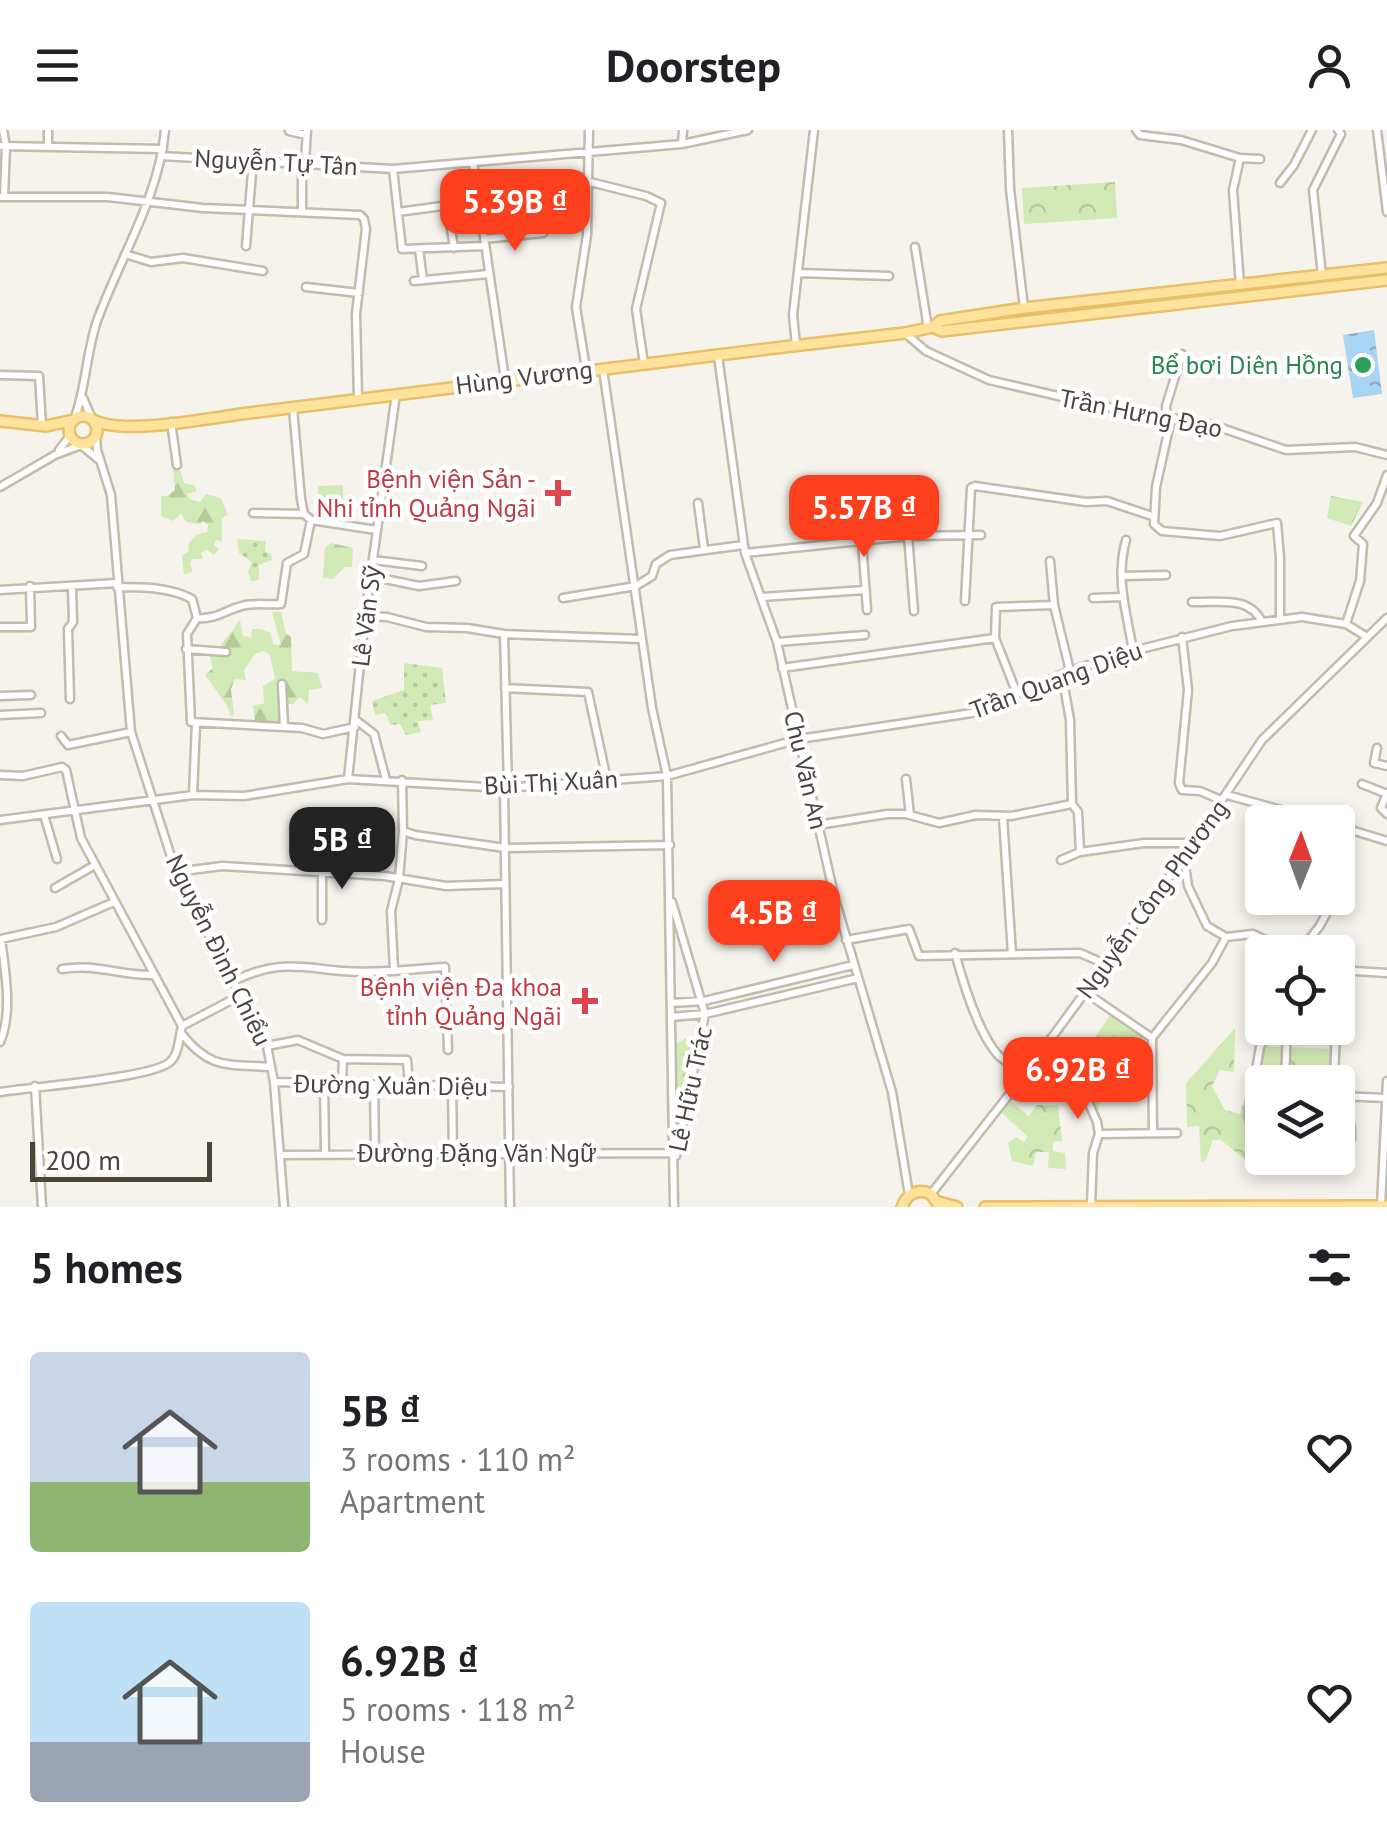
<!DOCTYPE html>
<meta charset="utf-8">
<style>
:root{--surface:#fff;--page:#f2f2f2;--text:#202124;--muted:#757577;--accent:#fc3f1d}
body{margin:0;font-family:"PT Sans",sans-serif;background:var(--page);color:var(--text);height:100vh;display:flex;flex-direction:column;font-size:38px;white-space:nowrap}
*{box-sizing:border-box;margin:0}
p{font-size:32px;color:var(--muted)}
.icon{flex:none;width:55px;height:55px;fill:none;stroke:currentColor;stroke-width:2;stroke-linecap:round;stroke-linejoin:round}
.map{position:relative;height:1077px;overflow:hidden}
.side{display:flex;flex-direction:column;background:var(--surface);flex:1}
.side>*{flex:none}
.needle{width:65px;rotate:1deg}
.buttons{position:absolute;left:1245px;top:675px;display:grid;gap:20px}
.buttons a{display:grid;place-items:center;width:110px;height:110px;border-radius:10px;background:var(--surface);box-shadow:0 5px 15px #0003;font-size:50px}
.scale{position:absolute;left:30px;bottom:25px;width:182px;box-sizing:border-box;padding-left:10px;border:5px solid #4b4439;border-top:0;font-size:28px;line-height:35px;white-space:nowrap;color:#4b4439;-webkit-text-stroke:8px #fff;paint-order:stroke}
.price{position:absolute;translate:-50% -85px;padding:0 22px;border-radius:20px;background:var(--accent);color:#fff;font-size:32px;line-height:65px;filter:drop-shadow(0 2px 5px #0008)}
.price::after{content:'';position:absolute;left:50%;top:60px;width:30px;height:22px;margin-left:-15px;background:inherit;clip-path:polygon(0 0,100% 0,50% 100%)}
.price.current{background:#222;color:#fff}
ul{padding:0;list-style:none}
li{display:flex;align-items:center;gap:30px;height:250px;padding:0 30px}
li span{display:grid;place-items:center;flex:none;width:280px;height:200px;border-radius:10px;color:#555}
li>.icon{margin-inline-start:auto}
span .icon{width:120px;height:120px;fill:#fffc;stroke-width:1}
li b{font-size:42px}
h2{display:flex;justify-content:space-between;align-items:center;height:120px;padding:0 30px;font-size:42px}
header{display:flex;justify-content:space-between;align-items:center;height:130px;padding:0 30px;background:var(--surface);font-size:45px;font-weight:800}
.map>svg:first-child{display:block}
.grass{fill:url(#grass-dots)}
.forest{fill:url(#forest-firs)}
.park{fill:url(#park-crowns)}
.pitch{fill:#d2eab5}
.water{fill:url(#water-ripples)}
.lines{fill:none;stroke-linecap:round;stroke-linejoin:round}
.minor-casing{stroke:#c2bbae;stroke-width:11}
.major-casing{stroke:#e6c16a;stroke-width:14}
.minor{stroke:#fff;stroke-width:6}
.major{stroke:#ffe39c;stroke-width:9}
.leisure-dot{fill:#2e9e5b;stroke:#fff;stroke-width:4}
.health-dot{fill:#e0444e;stroke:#fff;stroke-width:4}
.labels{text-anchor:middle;stroke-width:9;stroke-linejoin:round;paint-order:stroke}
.street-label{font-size:25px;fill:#4b4439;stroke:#fff}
.leisure-label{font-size:25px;fill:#27864d;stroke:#fff;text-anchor:end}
.health-label{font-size:25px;fill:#be3a42;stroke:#fff;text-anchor:end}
</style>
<header><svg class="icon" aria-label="menu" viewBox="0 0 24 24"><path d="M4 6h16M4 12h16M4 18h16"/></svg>Doorstep<svg class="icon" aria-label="person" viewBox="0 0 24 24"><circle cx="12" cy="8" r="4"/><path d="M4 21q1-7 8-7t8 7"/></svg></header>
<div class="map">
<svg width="1387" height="1077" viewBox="0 0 1387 1077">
<defs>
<pattern id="grass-dots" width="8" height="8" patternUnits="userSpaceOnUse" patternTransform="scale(2.5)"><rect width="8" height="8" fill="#d2eab5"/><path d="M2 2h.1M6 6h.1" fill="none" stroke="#b6ca9c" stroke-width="1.8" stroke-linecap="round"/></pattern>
<pattern id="forest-firs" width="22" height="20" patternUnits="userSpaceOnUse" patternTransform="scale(2.5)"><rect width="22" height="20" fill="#d2eab5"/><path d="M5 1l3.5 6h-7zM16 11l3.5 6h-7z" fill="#b6ca9c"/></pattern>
<pattern id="park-crowns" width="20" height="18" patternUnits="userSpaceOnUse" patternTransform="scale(2.5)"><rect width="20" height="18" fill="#d2eab5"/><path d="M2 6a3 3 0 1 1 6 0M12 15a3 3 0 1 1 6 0" fill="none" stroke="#b6ca9c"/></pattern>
<pattern id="water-ripples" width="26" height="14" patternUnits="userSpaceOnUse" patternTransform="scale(2.5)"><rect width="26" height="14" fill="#a9d4f2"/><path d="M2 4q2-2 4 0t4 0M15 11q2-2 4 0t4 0" fill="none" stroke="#8caec5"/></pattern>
</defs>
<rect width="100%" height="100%" fill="#f6f3ec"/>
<path class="grass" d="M 237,409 L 266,411 L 265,422 L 271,424 L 272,430 L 259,435 L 259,450 L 251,451 L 248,441 L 252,432 L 239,423 Z
M 404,533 L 442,538 L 446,573 L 430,575 L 433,590 L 418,591 L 421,602 L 406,605 L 400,594 L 390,595 L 386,583 L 375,585 L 372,571 L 404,560 Z
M 686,908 L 694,915 L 685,959 L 678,962 L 676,914 Z"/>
<path class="forest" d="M 180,339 L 184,353 L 194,355 L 197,361 L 187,364 L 190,369 L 200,372 L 206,364 L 221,368 L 228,385 L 222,388 L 222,411 L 216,410 L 214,415 L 219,419 L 214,425 L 207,420 L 201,423 L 203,429 L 192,429 L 190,435 L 193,441 L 184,445 L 182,426 L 189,421 L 188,414 L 196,405 L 207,402 L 208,395 L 203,391 L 200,394 L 186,392 L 181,384 L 173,391 L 161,386 L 161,366 L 167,366 L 175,360 L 173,340 Z
M 1331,366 L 1363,372 L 1351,396 L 1327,388 Z
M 331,413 L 353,418 L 352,437 L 345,437 L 333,449 L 323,448 L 325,418 Z
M 272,482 L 281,482 L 286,504 L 291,506 L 292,541 L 318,543 L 322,558 L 309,560 L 308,574 L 300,567 L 293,574 L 286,574 L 285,588 L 279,590 L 280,598 L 256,598 L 253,575 L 264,574 L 263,556 L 275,549 L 270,525 L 264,521 L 255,524 L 244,540 L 246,550 L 235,549 L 231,559 L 234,584 L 231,586 L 226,574 L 205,545 L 213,538 L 209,522 L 224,525 L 225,521 L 218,519 L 240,490 L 243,506 L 251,507 L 252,499 L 261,499 L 271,503 L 273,514 L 281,515 Z"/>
<path class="park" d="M 1115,52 L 1117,88 L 1024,94 L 1022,58 Z
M 1110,885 L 1143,906 L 1143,928 L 1116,928 L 1116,943 L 1106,944 L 1096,990 L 1074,939 Z
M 1235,898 L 1234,942 L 1220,940 L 1212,956 L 1225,980 L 1240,984 L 1258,916 L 1335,919 L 1347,1030 L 1338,1026 L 1338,952 L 1262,952 L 1264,1028 L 1259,1041 L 1221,1010 L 1213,1010 L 1206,1030 L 1201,1032 L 1199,996 L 1187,997 L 1186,953 Z
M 1010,971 L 1029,986 L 1037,975 L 1058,975 L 1062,1011 L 1053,1012 L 1053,1021 L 1065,1023 L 1066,1039 L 1048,1038 L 1049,1022 L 1036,1022 L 1033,1036 L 1012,1031 L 1008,1013 L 1016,1007 L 1024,1012 L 1028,1007 L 1001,982 Z"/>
<path class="pitch" d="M 343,355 L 344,387 L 319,387 L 318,356 Z"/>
<path class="water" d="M 1374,200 L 1382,264 L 1353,268 L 1343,205 Z"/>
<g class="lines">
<g class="minor-casing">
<path id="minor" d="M 3,0 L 6,16 L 4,67
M 1008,0 L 1010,59 L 1024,178
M 1136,0 L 1140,5 L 1181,10 L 1240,28 L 1233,60 L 1240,155
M 1377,0 L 1387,82
M 289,1 L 306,5
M 682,14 L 683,0
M 0,16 L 163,19
M 48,17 L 48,0
M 161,26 L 393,39 L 682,14 L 748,0
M 1240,28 L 1260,29
M 305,32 L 307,0
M 473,32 L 505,249
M 302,33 L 302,81
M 393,39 L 402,119 L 485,116
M 590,52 L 646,66 L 661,73 L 636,179 L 644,234
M 1280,53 L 1294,35 L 1312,0
M 0,67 L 108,67 L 203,78 L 360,85 L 364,89 L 366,99 L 356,184 L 358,269
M 398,82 L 545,62
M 450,93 L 454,118
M 484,109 L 543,103
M 246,116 L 253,30
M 915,117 L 928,198
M 419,119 L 423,150
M 125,124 L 151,132 L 183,128 L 263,141
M 800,143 L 889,146
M 1322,145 L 1313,60 L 1341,4 L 1338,0
M 414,151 L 489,144
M 306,157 L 359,163
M 905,203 L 926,221 L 989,250 L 1101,276 L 1213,295 L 1286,320 L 1355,317 L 1387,325
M 796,215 L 793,185 L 814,0
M 718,226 L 745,423 L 777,512 L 835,769 L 892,962 L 909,1065
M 586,239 L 576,177 L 587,105 L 589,0
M 603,239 L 652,578 L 667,646 L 674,1077
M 0,245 L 39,246 L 42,295
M 83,268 L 92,289
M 1167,288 L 1166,276 L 1182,224
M 1171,289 L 1156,357 L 1154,394 L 1162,401 L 1220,406 L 1277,393 L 1280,428 L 1280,488
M 74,290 C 86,258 86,224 97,191 C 120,128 159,67 165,0
M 171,292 L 177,335
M 96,307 L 97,320 L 111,365 L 131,602 L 176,742 L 267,916 L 274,952 L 284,1077
M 59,320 L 69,307
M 0,357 L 55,325 L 81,315 L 98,329
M 698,373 L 704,419
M 253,383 L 304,384
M 311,390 L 376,400
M 908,406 L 914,481
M 1126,410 C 1115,449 1127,483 1133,521
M 862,412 L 867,480
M 745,423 L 908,406 L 981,405
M 373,430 L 422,436
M 1050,431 L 1054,475 L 1070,541
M 370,446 L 419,456 L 456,451
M 1122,446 L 1166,445
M 117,457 C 142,457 170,457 192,469 L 197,488 C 217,490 228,478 246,475 C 258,473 270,475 281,474 L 287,433 L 304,424 L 311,390 L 304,384 L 301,369 L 293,278
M 0,460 L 117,453
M 761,467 L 865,460
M 563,468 L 636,456 L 652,446 L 656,434 L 670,425 L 743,415
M 1093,468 L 1121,467
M 965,471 L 971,358 L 975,356 L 1086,372 L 1107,371 L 1152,386
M 1192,472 C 1218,473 1249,465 1262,492
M 365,486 L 387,487 L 426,497 L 467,498 L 504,504 L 641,509
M 197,488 L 187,504 L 191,592 L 302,598 L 323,604 L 355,597
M 1346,494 L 1360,451 L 1363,414 L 1354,406 L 1377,373 L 1387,345
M 0,497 L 31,497 L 30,456
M 504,504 L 508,657
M 1182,507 L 1188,560 L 1179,653 L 1182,660 L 1200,661 L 1221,670
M 995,508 L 996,477 L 1054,475
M 777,512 L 865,505
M 186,519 L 226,522
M 782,538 L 995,508 L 1017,564
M 1062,545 L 1070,590 L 1072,674
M 282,554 L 284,597
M 505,558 L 588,562 L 607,650
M 0,566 L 31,565
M 70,569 L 68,499 L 73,492 L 72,457
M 0,585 L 41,583
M 356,590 L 374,604 L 386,650
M 61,606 L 68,615 L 131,602
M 1377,618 L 1374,633 L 1387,636
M 0,645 L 23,646 L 62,637 L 66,640 L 81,708 L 182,896 C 179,907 179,924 170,932 C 152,948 31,957 0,962
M 348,649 L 365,486 L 396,264
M 906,649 L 910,685
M 1362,654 L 1387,664
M 504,658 L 510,1077
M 1387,663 L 1381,678 L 1387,684
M 193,665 L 196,593
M 1227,665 L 1325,692
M 44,685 L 57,729
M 1003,687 L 1012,824
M 0,690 L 193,665 L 244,666 L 348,649 L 504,658 L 667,646 L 799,609 L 972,583 L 1070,541 L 1133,521 L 1232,496 L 1302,487 L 1346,494 L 1367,507
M 818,695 L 887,684 L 906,684 L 939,693 L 976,685 L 1011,686 L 1072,674 L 1078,682 L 1080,722 L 1144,713 L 1193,713
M 1338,696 L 1387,711
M 403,701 L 415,705 L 505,718 L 670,715
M 1338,722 L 1341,697
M 1184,729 L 1188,756 L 1207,796 L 1226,807 L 1253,804 L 1290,822
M 1061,730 L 1080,722
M 176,742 L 222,736 L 385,746 L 446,756 L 504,754
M 55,758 L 95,735
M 672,772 L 705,884 L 676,1026
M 322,790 L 322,743
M 1,809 L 56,797 L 114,772
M 846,810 L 909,799 L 919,826 L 1080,823 L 1105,834
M 1299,822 L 1319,797 L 1335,768
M 955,823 C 963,852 978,904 999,926 C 1007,933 1017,938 1026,943
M 62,839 C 97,833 120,846 154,845
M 394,840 L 391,781 L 399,749 L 403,701 L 402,650
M 1338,840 L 1387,843
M 235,850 C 279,830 298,837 343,841 C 376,844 412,839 445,837 L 448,920
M 1085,862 L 1152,908 L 1153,1003
M 671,873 L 704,871 L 853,835
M 671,887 L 705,884 L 858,848
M 182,896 L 243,864
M 181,903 C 210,940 227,934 271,937
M 1052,907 L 1072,935 L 1097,992 L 1099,1004 L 1093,1023 L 1091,1075
M 1152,908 L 1212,833 L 1226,807
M 0,912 C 13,883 5,840 1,809
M 267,916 L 298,910 L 343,929 L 407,930 L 409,955
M 274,952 L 509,957
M 1285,952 L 1287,898
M 1334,952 L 1336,898
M 324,953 L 325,1022
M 342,954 L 343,929
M 374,955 L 375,1022
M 35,956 L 42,1077
M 452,956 L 453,1023
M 1259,963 L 1262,963
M 1338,966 L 1386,968
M 1338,996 L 1351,997 L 1351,1009 L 1338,1003
M 1262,1003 L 1251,995 L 1248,986 L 1260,917 L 1268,898
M 1099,1004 L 1177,1003
M 280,1025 L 673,1023
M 931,1064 L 1026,943 L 1183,728 L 1262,610 L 1387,488
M 1381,1076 L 1387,951"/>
</g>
<g class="major-casing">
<path id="major" d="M 933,197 L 942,201 L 1387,150
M69 300a14 14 0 1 1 28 0a14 14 0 1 1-28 0Z
M 92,289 C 119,307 214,287 249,283 C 467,255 686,228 905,203 L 933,197 L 940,191 L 1024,178 L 1387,138
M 0,291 L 46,296 L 74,290
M 939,1072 L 957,1077
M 902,1077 C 907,1063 918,1058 931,1064 L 940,1077
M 985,1077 L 1387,1076"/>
</g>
<use href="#minor" class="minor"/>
<use href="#major" class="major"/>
</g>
<circle class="leisure-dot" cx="1363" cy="235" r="10"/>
<g class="health-dot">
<path d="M553 348h10v10h10v10h-10v10h-10v-10h-10v-10h10z"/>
<path d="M580 856h10v10h10v10h-10v10h-10v-10h-10v-10h10z"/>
</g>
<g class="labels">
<g class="street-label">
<text transform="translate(276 32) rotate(3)" y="9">Nguyễn Tự Tân</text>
<text transform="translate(524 247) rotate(-7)" y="9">Hùng Vương</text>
<text transform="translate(1141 283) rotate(11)" y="9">Trần Hưng Đạo</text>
<text transform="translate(366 486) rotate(-83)" y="9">Lê Văn Sỹ</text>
<text transform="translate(1056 550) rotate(-20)" y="9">Trần Quang Diệu</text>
<text transform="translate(806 640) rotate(77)" y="9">Chu Văn An</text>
<text transform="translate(551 652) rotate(-3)" y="9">Bùi Thị Xuân</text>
<text transform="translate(1152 769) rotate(-54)" y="9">Nguyễn Công Phương</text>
<text transform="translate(219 820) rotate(64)" y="9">Nguyễn Đình Chiểu</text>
<text transform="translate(391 955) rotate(1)" y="9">Đường Xuân Diệu</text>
<text transform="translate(690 959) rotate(-78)" y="9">Lê Hữu Trác</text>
<text x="477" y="1032">Đường Đặng Văn Ngữ</text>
</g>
<g class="leisure-label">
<text x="1343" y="244">Bể bơi Diên Hồng</text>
</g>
<g class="health-label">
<text x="536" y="358">Bệnh viện Sản -<tspan x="536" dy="29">Nhi tỉnh Quảng Ngãi</tspan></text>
<text x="562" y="866">Bệnh viện Đa khoa<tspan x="562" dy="29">tỉnh Quảng Ngãi</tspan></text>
</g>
</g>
</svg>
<div class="buttons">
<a><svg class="needle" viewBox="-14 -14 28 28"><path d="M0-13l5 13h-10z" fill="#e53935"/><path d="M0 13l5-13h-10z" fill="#757577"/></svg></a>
<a><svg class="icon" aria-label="locate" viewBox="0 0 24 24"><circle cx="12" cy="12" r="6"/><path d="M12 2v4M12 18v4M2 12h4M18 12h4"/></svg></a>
<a><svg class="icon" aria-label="layers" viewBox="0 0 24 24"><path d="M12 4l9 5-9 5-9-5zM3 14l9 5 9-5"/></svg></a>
</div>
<div class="scale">200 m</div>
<b class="price" style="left:515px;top:124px">5.39B ₫</b>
<b class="price" style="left:864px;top:430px">5.57B ₫</b>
<b class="price current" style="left:342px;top:762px">5B ₫</b>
<b class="price" style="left:774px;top:835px">4.5B ₫</b>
<b class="price" style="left:1078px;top:992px">6.92B ₫</b>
</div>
<section class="side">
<h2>5 homes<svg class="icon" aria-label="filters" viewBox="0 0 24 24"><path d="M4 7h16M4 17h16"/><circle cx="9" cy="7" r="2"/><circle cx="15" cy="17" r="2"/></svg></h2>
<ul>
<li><span style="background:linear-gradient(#c9d6e8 65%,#8fb573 0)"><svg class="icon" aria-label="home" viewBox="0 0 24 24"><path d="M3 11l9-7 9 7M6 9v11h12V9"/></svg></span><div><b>5B ₫</b><p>3 rooms · 110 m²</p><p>Apartment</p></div><svg class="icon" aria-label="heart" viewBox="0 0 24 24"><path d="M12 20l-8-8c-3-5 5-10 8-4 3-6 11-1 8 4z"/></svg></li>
<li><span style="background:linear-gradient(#bfe0f5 70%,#9aa5b1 0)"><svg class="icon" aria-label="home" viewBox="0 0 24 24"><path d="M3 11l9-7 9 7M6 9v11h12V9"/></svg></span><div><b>6.92B ₫</b><p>5 rooms · 118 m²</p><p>House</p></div><svg class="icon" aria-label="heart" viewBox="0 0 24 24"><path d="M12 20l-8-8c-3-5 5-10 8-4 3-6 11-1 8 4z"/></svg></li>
</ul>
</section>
